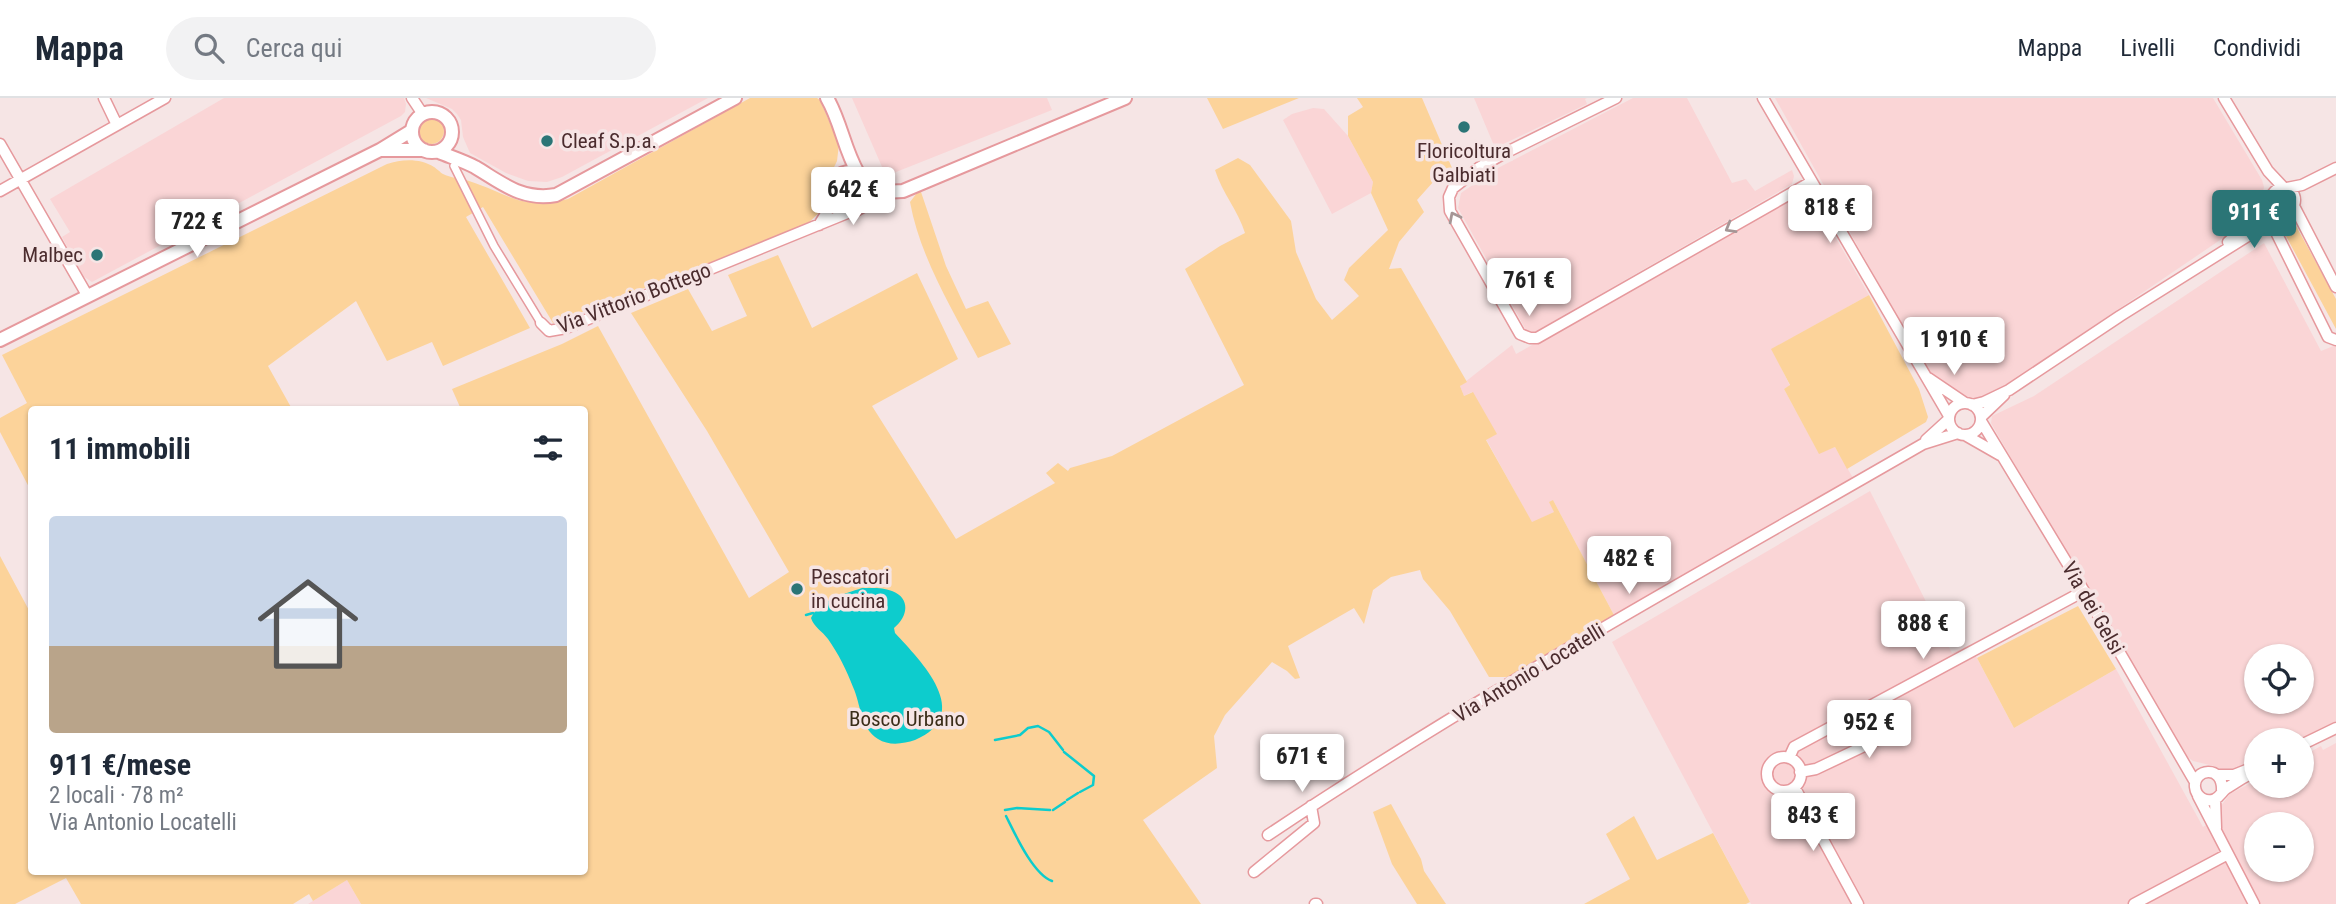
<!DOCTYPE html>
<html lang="it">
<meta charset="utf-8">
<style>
:root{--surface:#fff;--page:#f2f2f3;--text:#1f2937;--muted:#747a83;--line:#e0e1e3;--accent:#2b7576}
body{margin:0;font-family:"Roboto Condensed",sans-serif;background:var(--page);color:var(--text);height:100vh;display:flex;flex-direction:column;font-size:26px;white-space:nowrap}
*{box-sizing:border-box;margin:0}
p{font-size:23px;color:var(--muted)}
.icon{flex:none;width:38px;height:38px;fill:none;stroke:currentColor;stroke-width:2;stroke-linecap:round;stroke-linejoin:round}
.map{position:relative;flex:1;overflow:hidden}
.panel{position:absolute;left:28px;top:308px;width:560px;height:469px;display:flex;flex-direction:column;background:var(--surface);border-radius:7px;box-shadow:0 2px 5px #0004}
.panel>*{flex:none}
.fabs{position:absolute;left:2244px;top:546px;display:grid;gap:14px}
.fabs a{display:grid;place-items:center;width:70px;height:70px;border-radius:50%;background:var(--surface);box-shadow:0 2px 5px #0004;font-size:35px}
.price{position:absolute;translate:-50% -60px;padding:0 16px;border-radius:7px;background:#fff;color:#222;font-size:23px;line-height:46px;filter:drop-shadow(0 2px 4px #0008)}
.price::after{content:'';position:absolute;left:50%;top:42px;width:21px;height:16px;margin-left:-10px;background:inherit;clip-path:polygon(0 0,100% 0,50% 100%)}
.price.current{background:var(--accent);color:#fff}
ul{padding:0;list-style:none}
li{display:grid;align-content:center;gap:14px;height:371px;padding:0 21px}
li span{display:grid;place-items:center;height:217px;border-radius:7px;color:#555}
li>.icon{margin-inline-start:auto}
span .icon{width:126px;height:126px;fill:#fffc;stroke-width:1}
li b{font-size:30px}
h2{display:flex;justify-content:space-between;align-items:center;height:84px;padding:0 21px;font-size:30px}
header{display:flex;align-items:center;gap:42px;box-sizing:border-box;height:98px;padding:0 35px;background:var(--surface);border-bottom:2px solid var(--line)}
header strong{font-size:33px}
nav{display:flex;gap:38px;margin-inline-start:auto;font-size:24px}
.search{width:490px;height:63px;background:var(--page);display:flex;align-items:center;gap:18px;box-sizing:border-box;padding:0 24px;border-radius:38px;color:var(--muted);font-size:26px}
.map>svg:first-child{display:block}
.built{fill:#fad5d6;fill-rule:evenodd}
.green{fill:#fcd39a}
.water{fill:#0dcccd}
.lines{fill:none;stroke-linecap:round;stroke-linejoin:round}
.stream{stroke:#0dcccd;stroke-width:2.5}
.pedestrian-casing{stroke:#e6999d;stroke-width:10}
.minor-casing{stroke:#e6999d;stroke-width:13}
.tertiary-casing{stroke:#e6999d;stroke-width:16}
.pedestrian{stroke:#fff;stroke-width:7}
.minor{stroke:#fff;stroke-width:10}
.tertiary{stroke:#fff;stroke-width:12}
.oneway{stroke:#a59696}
.poi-dot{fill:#2b7576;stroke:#f6e5e5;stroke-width:2.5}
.labels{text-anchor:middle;stroke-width:7;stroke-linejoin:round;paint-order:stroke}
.poi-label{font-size:21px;fill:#4b2c2e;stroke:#f6e5e5;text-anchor:start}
.street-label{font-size:21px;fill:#4b2c2e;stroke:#f6e5e5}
.park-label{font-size:21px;fill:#3b2d19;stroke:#f6e5e5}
</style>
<header>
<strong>Mappa</strong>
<div class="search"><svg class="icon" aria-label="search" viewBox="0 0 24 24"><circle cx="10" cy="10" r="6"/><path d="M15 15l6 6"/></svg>Cerca qui</div>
<nav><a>Mappa</a><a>Livelli</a><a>Condividi</a></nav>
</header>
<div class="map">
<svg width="2336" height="806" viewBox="0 0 2336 806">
<rect width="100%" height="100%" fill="#f6e5e5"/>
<path class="built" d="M 224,0 L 404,0 L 406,6 L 405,14 L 401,18 L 92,184 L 83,178 L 62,139 L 70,134 L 50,101 Z
M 426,0 L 708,0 L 562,79 L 547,84 L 528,83 L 506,75 L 470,55 L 463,39 L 461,22 L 457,16 L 452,11 Z
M 852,0 L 1047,0 L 1052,12 L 886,78 Z
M 1474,0 L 1587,0 L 1585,1 L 1587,6 L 1495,50 Z
M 1633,0 L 1687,0 L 1732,85 L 1746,81 L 1755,93 L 1792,72 L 1794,78 L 1792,86 L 1531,236 L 1526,232 L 1458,110 L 1461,95 L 1496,71 Z
M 1775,0 L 2213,0 L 2262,82 L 2264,89 L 2261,103 L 2254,119 L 1986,301 L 1974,302 L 1963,298 L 1927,272 Z
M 1313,10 L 1324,11 L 1348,38 L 1373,84 L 1371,95 L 1332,116 L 1283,22 L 1292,16 Z
M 1802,96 L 1812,99 L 1869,197 L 1772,251 L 1790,288 L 1784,291 L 1819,355 L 1835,349 L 1853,380 L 1615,519 L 1553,402 L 1554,414 L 1532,425 L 1486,341 L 1496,336 L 1472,294 L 1464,298 L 1460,288 L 1512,247 L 1516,256 Z
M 2264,145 L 2321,253 L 2336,247 L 2336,623 L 2297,642 L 2256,642 L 2256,663 L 2233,674 L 2226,674 L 2214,668 L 2193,663 L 2179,653 L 1991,325 L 1992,318 L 2034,298 ZM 2256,558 L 2301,558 L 2301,604 L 2256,604 Z
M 1870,393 L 1952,555 L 1970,547 L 2014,630 L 2116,571 L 2203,729 L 2219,719 L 2220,709 L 2230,696 L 2256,682 L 2256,688 L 2301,688 L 2301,659 L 2321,648 L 2323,652 L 2336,645 L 2336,806 L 1751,806 L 1612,544 ZM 2256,726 L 2301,726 L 2301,772 L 2256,772 Z
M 347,782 L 361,806 L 308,806 Z"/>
<path class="green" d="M 750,0 L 817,0 L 820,2 L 839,46 L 837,63 L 824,90 L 827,107 L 804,129 L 553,225 L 483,109 L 466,119 L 530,230 L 443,268 L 432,244 L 387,263 L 356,203 L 268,268 L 292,311 L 32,312 L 31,393 L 0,334 L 0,320 L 27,305 L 2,257 L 387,66 C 402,61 420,60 434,69 C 436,70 441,75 443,76 C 450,80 461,80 469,83 C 512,97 519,112 568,101 Z
M 1207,0 L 1299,0 L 1223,31 Z
M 1357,0 L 1422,0 L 1452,70 L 1434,83 L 1417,102 L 1424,114 L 1399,144 L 1389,171 L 1401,170 L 1467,284 L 1460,288 L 1464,298 L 1473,294 L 1497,336 L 1486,342 L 1532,424 L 1554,414 L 1549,404 L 1553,402 L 1615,519 L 1511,579 L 1489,579 L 1450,513 L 1423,481 L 1420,472 L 1391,479 L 1373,492 L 1364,526 L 1354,510 L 1288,548 L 1300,580 L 1295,581 L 1287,573 L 1272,564 L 1225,617 L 1214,638 L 1217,670 L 1143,722 L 1201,806 L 361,806 L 347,782 L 313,803 L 309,796 L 293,806 L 81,806 L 66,780 L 15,806 L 0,806 L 0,458 L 31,516 L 32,774 L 584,774 L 584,312 L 454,311 L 460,309 L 452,291 L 562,246 L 598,228 L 749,500 L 789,474 L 707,333 L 631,215 L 688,191 L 712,233 L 747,218 L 728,177 L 778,157 L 812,230 L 917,175 L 958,261 L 872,308 L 956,441 L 1055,385 L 1046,375 L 1058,365 L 1068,373 L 1070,370 L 1112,358 L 1244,287 L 1185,171 L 1220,148 L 1245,135 C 1238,112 1222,95 1215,72 L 1238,60 L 1250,67 L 1291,123 L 1296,154 L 1316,201 L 1332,222 L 1359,198 L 1344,182 L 1349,170 L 1388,132 L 1371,95 L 1373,84 L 1348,38 L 1348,18 L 1363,9 Z
M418 33a13 13 0 1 1 26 0a13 13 0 1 1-26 0Z
M837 93a13 13 0 1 1 26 0a13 13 0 1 1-26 0Z
M 920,91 L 946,168 L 966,211 L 988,203 L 1011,246 L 978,260 C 952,211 920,159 910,104 Z
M 2283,122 L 2295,126 L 2336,201 L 2336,231 L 2279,125 Z
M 1869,197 L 1919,291 L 1928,319 L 1926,324 L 1847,371 L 1835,349 L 1819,356 L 1784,291 L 1790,287 L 1771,251 Z
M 2078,508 L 2116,571 L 2014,630 L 1977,560 Z
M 1391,706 L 1421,761 L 1424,773 L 1446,806 L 1417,806 L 1392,766 L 1373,714 Z
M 1634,718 L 1657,762 L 1713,735 L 1750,804 L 1746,806 L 1584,806 L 1630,781 L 1606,736 Z"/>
<path class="water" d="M 862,490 C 872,490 882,489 892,493 C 911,500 908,519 894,530 L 895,535 C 921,563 975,617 915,642 C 903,646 889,648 878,641 C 860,630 861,606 853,589 C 847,573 838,555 828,541 C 822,533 814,529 811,520 C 820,502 844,496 862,490 Z"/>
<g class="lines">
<path class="stream" d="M 806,517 L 813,515
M 995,642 L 1020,637 L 1028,630 L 1038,628 L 1049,634 L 1063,652
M 1064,654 L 1094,678 L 1093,687 L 1080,694
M 1067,702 L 1078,695
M 1005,712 L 1017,710 L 1050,712
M 1053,712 L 1065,704
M 1006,718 C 1015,736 1033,776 1052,783"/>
<g class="pedestrian-casing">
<path id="pedestrian" d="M 454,68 L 494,148 L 541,225"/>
</g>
<g class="minor-casing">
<path id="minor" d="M 104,0 L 117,27
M 412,0 L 420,12 L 426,15
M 1616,0 L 1503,56 L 1480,69 L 1453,90 L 1449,99 L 1450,113 L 1520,236 L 1530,240 L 1537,240 L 1811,84
M 1763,0 L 1949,318
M 2224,0 L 2268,73 L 2283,89
M 0,46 L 87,197
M2271 102a12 12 0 1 1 24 0a12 12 0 1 1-24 0Z
M 2287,90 L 2302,87 L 2336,70
M 0,93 L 165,0
M 2294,108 L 2336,189
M 2271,124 L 2328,239 L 2336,242
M 819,127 L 833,104
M 2228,144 L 2258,119 L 2270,103
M 541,225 L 549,233 L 566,230 L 857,111
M 1928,280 L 1965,305
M1949 321a16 16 0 1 1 32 0a16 16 0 1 1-32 0Z
M 1972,307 L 1984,304 L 2009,292 L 2120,218 L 2286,114
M 1981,319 L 2004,297
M 1981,323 L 2084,493 L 2195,684
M 1965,337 L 2000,357
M 1926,342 L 1949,321
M 2301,647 L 2336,630
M1767 676a17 17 0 1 1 34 0a17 17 0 1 1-34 0Z
M 1789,660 L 1794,649 L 2084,493
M 1800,674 L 1816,671 L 1879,641 L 1869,610
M 2218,677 L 2234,677 L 2249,671
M 1795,690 L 1858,806
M 2222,692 C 2223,666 2193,671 2195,689 C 2196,699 2206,705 2215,701 C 2221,698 2222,693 2227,690 C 2236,684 2246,678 2256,673
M 2198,698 L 2254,806
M 2215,701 L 2216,730
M 1268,737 C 1479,596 1703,473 1923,346 L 1958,335
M 1254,774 L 1314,725 L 1311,708
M 1315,806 L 1317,806
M 2134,806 L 2228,756"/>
</g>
<g class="tertiary-casing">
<path id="tertiary" d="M 827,0 C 841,24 844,51 858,75
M412 34a20 20 0 1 1 40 0a20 20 0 1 1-40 0Z
M 381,52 L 424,52
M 439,54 C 451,59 464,63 475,69 C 502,85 522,103 556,97 L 735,0
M831 93a19 19 0 1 1 38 0a19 19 0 1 1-38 0Z
M 870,91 L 883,94 L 903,93 L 1125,0
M 0,242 L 380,52 L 411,33"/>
</g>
<use href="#pedestrian" class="pedestrian"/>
<use href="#minor" class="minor"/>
<use href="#tertiary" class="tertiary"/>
</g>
<defs><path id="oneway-chevron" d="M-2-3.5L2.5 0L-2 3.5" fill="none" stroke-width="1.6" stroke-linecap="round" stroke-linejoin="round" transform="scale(1.75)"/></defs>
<g class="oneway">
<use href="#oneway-chevron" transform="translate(1454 119) rotate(-117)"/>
<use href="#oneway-chevron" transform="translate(1730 130) rotate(150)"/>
</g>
<g class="poi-dot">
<circle cx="1464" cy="29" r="7"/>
<circle cx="547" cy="43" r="7"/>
<circle cx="97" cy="157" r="7"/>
<circle cx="797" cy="491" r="7"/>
</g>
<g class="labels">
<g class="poi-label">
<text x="561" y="50">Cleaf S.p.a.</text>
<text x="1464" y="60" text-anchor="middle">Floricoltura<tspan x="1464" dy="24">Galbiati</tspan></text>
<text x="83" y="164" text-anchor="end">Malbec</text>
<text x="811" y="486">Pescatori<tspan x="811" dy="24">in cucina</tspan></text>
</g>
<g class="street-label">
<text transform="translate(634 200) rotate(-21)" y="7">Via Vittorio Bottego</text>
<text transform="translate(2093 510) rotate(60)" y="7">Via dei Gelsi</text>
<text transform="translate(1529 575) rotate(-31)" y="7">Via Antonio Locatelli</text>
</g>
<g class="park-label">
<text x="907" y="628">Bosco Urbano</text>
</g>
</g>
</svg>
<div class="fabs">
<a><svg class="icon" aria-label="locate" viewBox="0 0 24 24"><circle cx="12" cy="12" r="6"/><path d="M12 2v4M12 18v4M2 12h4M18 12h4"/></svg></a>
<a>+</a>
<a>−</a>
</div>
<b class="price" style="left:853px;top:129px">642 €</b>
<b class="price" style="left:1830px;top:147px">818 €</b>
<b class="price current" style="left:2254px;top:152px">911 €</b>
<b class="price" style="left:197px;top:161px">722 €</b>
<b class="price" style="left:1529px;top:220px">761 €</b>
<b class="price" style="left:1954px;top:279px">1 910 €</b>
<b class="price" style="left:1629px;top:498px">482 €</b>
<b class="price" style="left:1923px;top:563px">888 €</b>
<b class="price" style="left:1869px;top:662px">952 €</b>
<b class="price" style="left:1302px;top:696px">671 €</b>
<b class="price" style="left:1813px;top:755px">843 €</b>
<section class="panel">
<h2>11 immobili<svg class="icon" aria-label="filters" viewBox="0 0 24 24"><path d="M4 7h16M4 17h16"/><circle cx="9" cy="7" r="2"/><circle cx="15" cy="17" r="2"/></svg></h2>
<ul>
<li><span style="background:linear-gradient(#c9d6e8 60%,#b9a48a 0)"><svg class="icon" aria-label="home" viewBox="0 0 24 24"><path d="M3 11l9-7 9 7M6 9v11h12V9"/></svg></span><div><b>911 €/mese</b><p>2 locali · 78 m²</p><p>Via Antonio Locatelli</p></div></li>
</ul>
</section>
</div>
